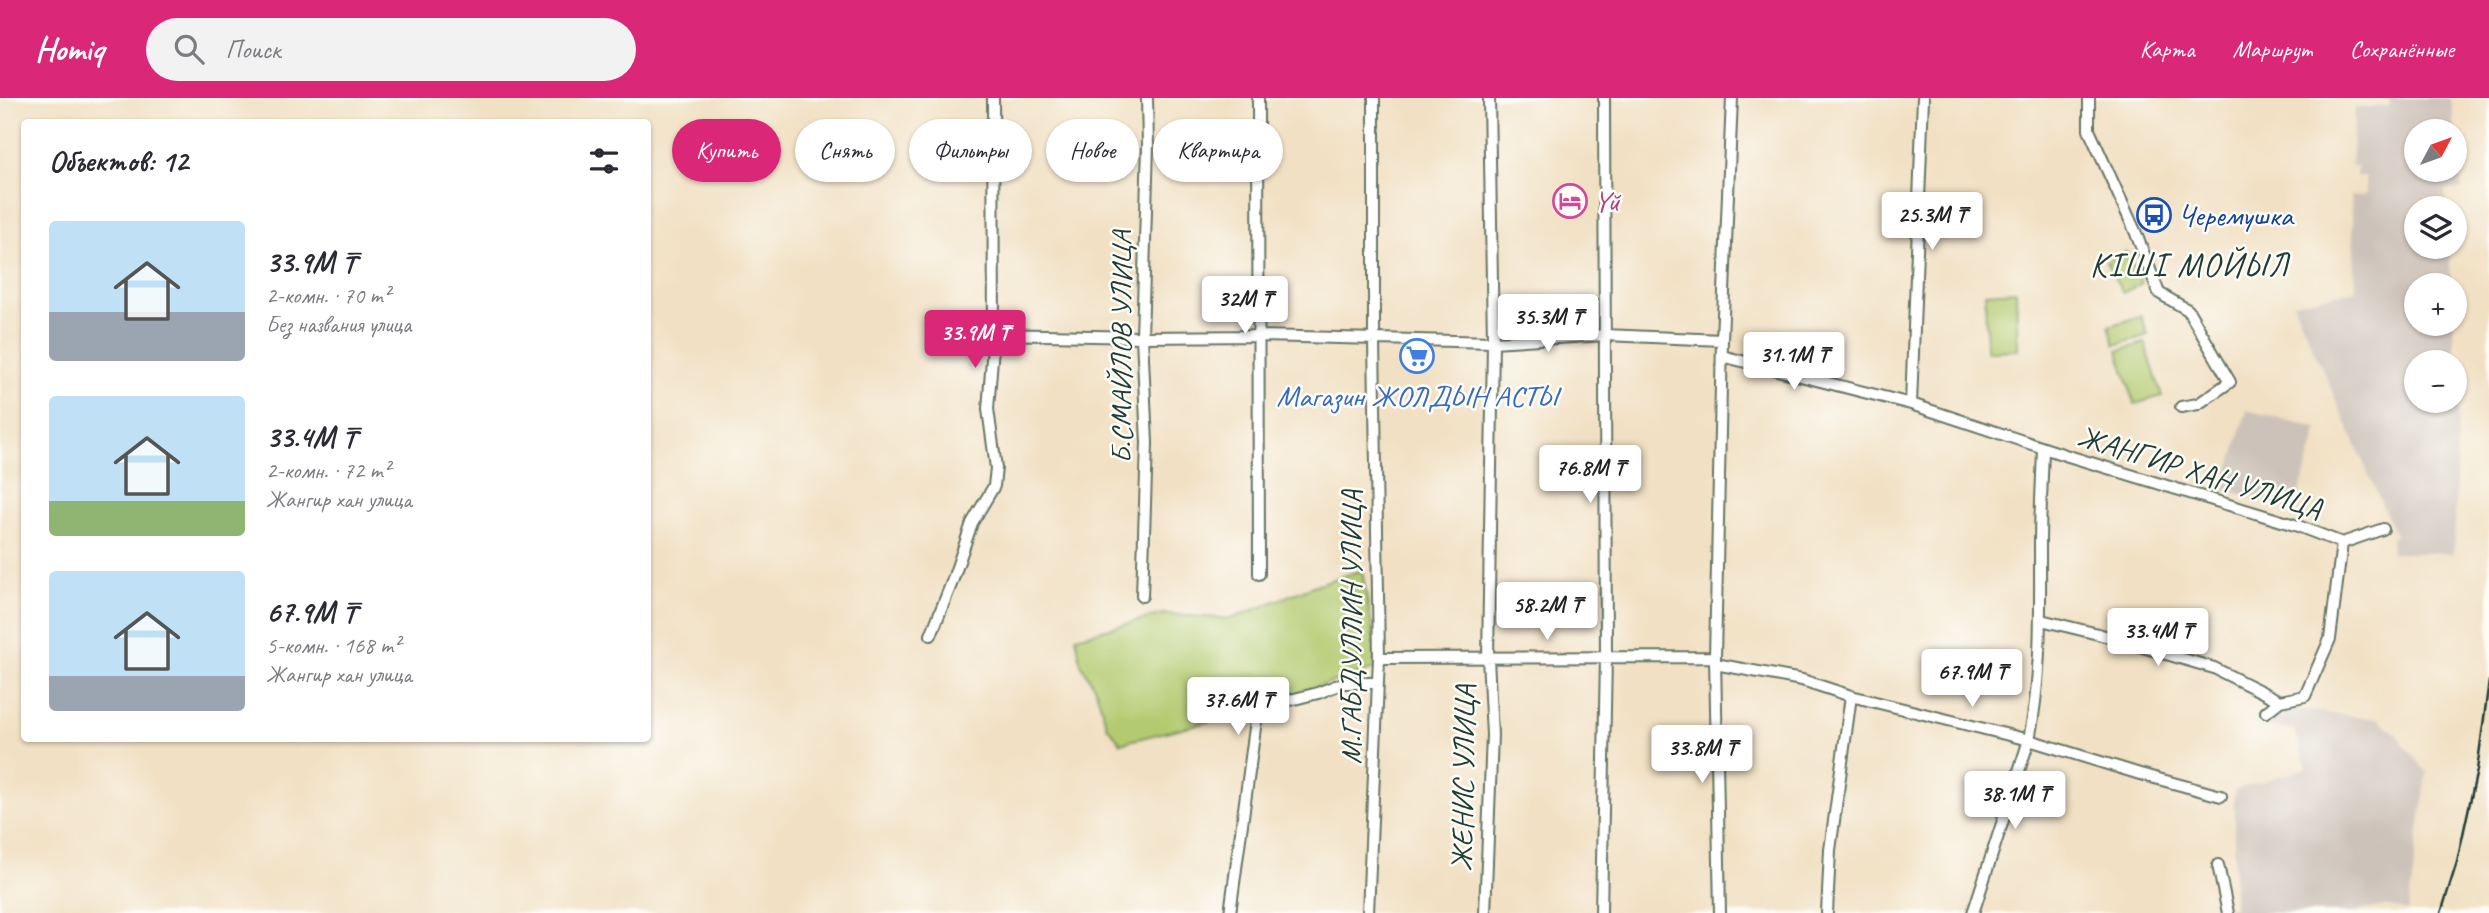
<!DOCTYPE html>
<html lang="ru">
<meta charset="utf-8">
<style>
:root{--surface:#fff;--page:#f2f2f3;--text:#2b2b33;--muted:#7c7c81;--accent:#db2777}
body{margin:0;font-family:Caveat,sans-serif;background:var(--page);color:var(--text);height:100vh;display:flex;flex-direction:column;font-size:26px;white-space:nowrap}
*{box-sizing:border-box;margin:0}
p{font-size:23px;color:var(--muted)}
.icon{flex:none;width:38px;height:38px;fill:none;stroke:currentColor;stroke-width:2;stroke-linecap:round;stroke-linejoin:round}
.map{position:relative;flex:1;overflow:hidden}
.drawer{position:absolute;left:21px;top:21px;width:630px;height:623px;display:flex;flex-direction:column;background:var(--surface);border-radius:7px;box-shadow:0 2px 5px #0004}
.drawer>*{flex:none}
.guide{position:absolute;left:672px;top:21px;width:665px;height:63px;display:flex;gap:14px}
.needle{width:46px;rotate:49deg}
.controls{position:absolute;left:2404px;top:21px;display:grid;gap:14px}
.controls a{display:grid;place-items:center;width:63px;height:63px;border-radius:50%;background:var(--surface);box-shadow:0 2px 5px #0004;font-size:35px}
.price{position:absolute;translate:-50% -60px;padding:0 16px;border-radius:7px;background:#fff;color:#222;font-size:23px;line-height:46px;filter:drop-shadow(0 2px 4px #0008)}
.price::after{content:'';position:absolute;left:50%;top:42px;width:21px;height:16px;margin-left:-10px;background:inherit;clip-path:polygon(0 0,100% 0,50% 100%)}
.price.current{background:var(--accent);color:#fff}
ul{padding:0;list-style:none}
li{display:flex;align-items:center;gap:21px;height:175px;padding:0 28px}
li span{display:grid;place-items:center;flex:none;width:196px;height:140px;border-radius:7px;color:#555}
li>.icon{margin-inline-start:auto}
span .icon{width:84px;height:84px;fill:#fffc;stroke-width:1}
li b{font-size:30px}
h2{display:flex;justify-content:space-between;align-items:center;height:84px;padding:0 28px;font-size:30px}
.pill{padding:0 24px;border-radius:32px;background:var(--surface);box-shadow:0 2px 5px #0004;font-size:24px;line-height:63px}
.pill.current{background:var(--accent);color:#fff}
header{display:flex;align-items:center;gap:42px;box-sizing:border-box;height:98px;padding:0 35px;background:var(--accent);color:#fff}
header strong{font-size:33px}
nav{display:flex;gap:38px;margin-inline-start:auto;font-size:24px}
.search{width:490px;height:63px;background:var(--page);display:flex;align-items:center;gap:18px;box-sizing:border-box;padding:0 24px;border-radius:38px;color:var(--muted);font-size:26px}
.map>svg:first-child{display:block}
.industrial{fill:#cdc2b9;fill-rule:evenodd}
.green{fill:#b3ca6f;stroke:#698452;stroke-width:2}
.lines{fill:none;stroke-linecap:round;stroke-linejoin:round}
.street-casing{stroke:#687666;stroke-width:14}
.street{stroke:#fff;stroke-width:10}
.rail{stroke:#1f3d34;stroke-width:2.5}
.labels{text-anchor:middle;stroke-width:5;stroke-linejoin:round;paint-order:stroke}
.hotel-label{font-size:30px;fill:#b23c85;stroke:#fdfcf7;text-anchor:start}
.transit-label{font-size:30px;fill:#164399;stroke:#fdfcf7;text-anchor:start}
.street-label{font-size:30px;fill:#1f3d34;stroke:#fdfcf7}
.shop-label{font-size:30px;fill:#366cbe;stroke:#fdfcf7}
.quarter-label{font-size:33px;letter-spacing:2px;fill:#1f3d34;stroke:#fdfcf7}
</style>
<header>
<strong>Homiq</strong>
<div class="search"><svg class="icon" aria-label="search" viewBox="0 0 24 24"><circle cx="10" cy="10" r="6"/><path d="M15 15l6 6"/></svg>Поиск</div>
<nav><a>Карта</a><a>Маршрут</a><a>Сохранённые</a></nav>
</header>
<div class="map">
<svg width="2489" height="815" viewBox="0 0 2489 815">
<rect width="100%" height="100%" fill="#fdfcf7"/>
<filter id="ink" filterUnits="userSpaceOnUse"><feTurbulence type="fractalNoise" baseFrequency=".0143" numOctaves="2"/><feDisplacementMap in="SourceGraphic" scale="14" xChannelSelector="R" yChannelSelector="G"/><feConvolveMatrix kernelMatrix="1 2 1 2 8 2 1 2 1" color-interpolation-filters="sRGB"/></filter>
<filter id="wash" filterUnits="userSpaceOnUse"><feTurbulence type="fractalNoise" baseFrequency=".00686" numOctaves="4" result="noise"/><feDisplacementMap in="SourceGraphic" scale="28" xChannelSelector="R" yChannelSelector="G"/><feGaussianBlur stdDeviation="1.57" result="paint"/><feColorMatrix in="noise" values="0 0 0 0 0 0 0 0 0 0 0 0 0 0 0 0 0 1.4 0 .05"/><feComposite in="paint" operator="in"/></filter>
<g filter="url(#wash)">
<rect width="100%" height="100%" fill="#f1e0c3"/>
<path class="industrial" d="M 2389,0 L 2451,0 L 2455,33 L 2417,33 L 2417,72 L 2455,72 L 2455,34 L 2462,91 L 2445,92 L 2446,110 L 2417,110 L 2417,149 L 2449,149 L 2451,187 L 2417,187 L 2417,226 L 2453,226 L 2458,311 L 2454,455 L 2392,455 L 2391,439 L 2396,438 L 2293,205 L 2356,192 L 2351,98 L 2366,96 L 2365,79 L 2356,79 L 2357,68 L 2351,68 L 2355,9 L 2388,9 ZM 2417,264 L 2455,264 L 2455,303 L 2417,303 Z
M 2247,312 L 2318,330 L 2295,412 L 2223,391 Z
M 2279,609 L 2378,621 L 2395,635 L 2427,675 L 2408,813 L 2386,808 L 2349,815 L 2206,815 L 2234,809 L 2234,692 L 2307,670 L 2294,631 L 2267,629 Z"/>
<path class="green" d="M 2126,154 L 2142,185 L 2123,195 L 2106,164 Z
M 2016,193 L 2018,252 L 1987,253 L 1985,195 Z
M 2141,218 L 2148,237 L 2115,247 L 2109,228 Z
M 2145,245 L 2162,298 L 2135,306 L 2118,253 Z
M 1362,472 L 1376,553 L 1375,571 L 1319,588 L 1240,616 L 1121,645 L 1107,628 L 1096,592 L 1081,566 L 1076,539 L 1163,516 L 1231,521 L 1318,486 Z"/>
</g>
<g filter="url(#ink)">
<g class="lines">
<g class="street-casing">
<path id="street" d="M 1258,0 L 1259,476
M 2089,0 L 2089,32 L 2135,133 L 2159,195 L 2188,212 L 2230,284 L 2198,306 L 2181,309
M 994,236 L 1142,239 L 1260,238 L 1493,244 L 1605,237 L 1722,242
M 1722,258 L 1911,306 L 2065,357 L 2298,428 L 2342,445 L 2383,431
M 1911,306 L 1923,0
M 1142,498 L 1147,345 L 1142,239 L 1148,48 L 1147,0
M 2041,522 L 2098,536 L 2214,570 L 2280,603
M 931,537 L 952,484 L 972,425 L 994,388 L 996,370 L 988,311 L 994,236 L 993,0
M 1379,560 L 1715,559
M 1715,566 L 1802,582 L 1851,598 L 2029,642 L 2140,676 L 2221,698
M 2266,614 L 2280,603 L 2305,598 L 2330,541 L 2342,445
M 2218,767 L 2228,815
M 1230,815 L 1257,615 L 1263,609 L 1318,595 L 1343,585 L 1378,585
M 1368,815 L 1379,560 L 1374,242 L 1374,0
M 1485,815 L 1492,637 L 1488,560 L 1493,244 L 1489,0
M 1601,815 L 1606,560 L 1604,0
M 1720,815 L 1715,559 L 1722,242 L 1732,0
M 1827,815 L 1830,752 L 1851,598
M 1973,815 L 2029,642 C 2042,577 2040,513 2040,448 C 2040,415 2042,383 2043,351"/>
</g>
<use href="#street" class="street"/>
<path class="rail" d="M 2441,815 L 2457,764 L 2477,672 L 2489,583"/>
</g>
</g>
<defs>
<g id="hotel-ring" transform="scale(1.75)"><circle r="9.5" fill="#fdfcf7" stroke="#d1479c" stroke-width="1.5"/><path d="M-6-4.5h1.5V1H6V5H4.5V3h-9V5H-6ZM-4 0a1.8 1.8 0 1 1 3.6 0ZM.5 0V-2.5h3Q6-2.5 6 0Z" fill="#d1479c"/></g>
<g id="bus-ring" transform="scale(1.75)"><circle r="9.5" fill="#fdfcf7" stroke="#1a4fb4" stroke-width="1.5"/><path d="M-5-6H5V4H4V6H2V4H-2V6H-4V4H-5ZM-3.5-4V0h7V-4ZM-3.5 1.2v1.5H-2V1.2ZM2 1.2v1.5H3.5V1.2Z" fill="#1a4fb4"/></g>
<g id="supermarket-ring" transform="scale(1.75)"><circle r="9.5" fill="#fdfcf7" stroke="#3f7fe0" stroke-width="1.5"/><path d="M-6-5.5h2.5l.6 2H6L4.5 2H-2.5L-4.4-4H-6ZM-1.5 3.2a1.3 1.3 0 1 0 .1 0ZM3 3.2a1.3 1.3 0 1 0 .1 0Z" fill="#3f7fe0"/></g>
</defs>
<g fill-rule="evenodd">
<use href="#hotel-ring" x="1570" y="103"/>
<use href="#bus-ring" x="2154" y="117"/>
<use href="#supermarket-ring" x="1417" y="258"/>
</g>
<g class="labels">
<g class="hotel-label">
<text x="1594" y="113">Үй</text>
</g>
<g class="transit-label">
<text x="2178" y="127">Черемушка</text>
</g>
<g class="street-label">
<text transform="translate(1121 249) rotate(-90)" y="10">Б.СМАЙЛОВ УЛИЦА</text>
<text transform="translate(2200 374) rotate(17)" y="10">ЖАНГИР ХАН УЛИЦА</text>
<text transform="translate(1351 529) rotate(-90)" y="10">М.ГАБДУЛЛИН УЛИЦА</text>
<text transform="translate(1463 680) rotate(-89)" y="10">ЖЕНИС УЛИЦА</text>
</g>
<g class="shop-label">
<text x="1417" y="308">Магазин ЖОЛДЫН АСТЫ</text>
</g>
<g class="quarter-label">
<text x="2190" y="178">КІШІ МОЙЫЛ</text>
</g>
</g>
</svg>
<div class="controls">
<a><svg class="needle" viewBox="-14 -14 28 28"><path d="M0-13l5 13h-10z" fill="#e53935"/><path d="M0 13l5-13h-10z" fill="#7c7c81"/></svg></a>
<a><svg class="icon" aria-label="layers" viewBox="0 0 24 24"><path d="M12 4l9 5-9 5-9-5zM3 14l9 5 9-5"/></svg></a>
<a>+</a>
<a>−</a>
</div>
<b class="price" style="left:1932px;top:154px">25.3M ₸</b>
<b class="price" style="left:1245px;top:238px">32M ₸</b>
<b class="price" style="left:1548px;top:256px">35.3M ₸</b>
<b class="price current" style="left:975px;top:272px">33.9M ₸</b>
<b class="price" style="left:1794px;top:294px">31.1M ₸</b>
<b class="price" style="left:1590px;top:407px">76.8M ₸</b>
<b class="price" style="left:1547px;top:544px">58.2M ₸</b>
<b class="price" style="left:2158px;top:570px">33.4M ₸</b>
<b class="price" style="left:1972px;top:611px">67.9M ₸</b>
<b class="price" style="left:1238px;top:639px">37.6M ₸</b>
<b class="price" style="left:1702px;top:687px">33.8M ₸</b>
<b class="price" style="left:2015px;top:733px">38.1M ₸</b>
<div class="guide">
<a class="pill current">Купить</a>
<a class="pill">Снять</a>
<a class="pill">Фильтры</a>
<a class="pill">Новое</a>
<a class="pill">Квартира</a>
</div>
<section class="drawer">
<h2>Объектов: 12<svg class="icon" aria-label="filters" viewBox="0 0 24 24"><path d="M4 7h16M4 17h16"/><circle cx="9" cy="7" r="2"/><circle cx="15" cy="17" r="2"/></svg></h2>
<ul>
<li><span style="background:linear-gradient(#bfe0f5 65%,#9aa5b1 0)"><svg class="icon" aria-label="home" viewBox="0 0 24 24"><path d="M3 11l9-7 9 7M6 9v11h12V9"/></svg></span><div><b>33.9M ₸</b><p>2-комн. · 70 m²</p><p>Без названия улица</p></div></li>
<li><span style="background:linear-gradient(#bfe0f5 75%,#8fb573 0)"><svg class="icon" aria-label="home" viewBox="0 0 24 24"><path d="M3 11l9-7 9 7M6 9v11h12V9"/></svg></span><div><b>33.4M ₸</b><p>2-комн. · 72 m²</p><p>Жангир хан улица</p></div></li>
<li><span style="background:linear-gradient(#bfe0f5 75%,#9aa5b1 0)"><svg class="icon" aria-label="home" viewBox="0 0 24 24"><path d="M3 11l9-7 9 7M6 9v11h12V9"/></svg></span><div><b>67.9M ₸</b><p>5-комн. · 168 m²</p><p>Жангир хан улица</p></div></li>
</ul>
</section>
</div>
